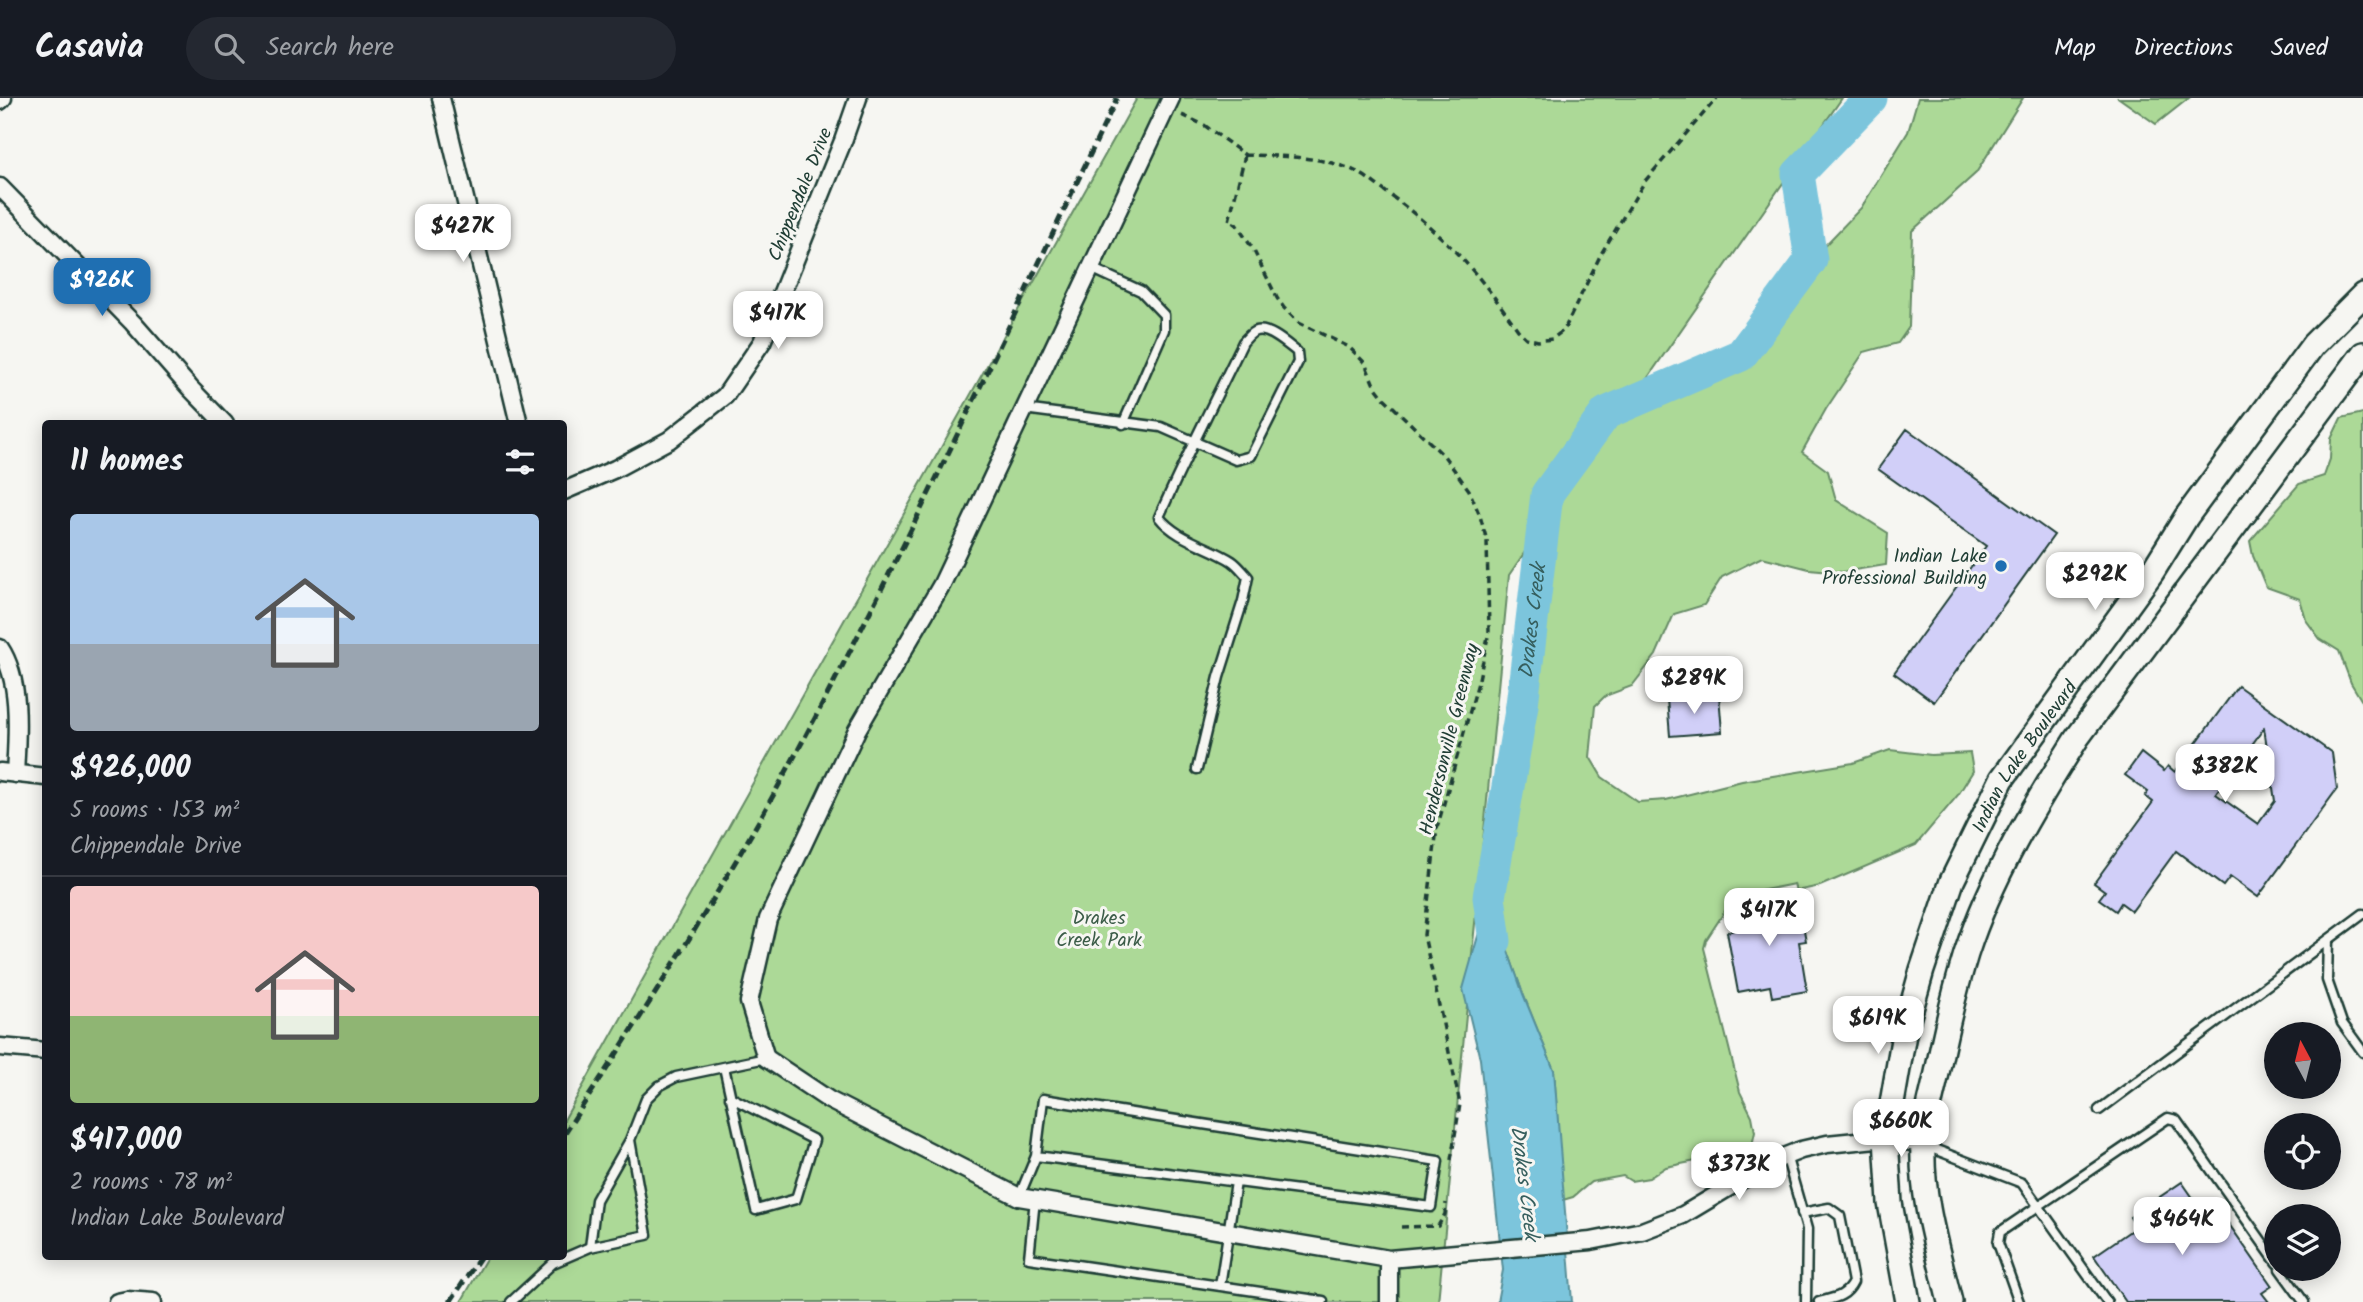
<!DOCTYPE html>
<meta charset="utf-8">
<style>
:root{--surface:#171b24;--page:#242831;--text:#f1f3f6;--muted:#9ea1a6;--line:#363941;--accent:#1f6fb2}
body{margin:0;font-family:Kalam,sans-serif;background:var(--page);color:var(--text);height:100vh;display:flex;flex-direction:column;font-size:26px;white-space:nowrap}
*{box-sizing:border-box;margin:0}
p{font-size:23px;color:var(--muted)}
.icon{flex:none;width:38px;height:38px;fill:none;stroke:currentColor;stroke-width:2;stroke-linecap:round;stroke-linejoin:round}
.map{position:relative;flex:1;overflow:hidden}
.sheet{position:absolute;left:42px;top:322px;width:525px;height:840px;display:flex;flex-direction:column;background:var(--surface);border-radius:7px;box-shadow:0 4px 18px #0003}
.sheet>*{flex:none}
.needle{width:46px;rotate:353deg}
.tools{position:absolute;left:2264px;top:924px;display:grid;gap:14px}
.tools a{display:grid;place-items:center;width:77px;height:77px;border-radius:50%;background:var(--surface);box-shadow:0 4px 18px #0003;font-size:35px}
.price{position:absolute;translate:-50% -60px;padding:0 16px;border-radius:14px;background:#fff;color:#222;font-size:23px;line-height:46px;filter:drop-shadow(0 2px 4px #0008)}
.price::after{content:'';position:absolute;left:50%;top:42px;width:21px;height:16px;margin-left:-10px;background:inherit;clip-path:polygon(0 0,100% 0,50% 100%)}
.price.on{background:var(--accent);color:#fff}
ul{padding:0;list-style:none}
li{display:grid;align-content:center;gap:14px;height:371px;padding:0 28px}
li+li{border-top:2px solid var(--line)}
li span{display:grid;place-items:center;height:217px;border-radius:7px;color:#555}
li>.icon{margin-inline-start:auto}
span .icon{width:126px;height:126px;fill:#fffc;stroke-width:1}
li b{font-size:30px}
h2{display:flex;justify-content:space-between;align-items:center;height:84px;padding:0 28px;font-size:30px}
header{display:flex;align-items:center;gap:42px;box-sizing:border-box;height:98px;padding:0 35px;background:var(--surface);border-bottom:2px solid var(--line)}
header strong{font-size:33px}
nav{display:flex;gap:38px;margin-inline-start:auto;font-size:24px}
.search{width:490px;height:63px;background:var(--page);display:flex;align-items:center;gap:18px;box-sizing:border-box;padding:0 24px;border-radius:38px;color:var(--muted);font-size:26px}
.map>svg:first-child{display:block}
.green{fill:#acd997;stroke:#668b66;stroke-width:2}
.water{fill:#7cc5dc;stroke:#578f99;stroke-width:2}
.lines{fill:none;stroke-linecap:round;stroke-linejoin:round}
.river{stroke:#7cc5dc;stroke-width:33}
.building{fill:#d1cff8;stroke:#1f3d34;stroke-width:2;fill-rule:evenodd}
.lane-casing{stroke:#1f3d34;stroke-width:13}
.street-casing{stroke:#1f3d34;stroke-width:21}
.secondary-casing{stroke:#1f3d34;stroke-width:28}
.path{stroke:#1f3d34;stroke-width:3.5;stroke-dasharray:7 5;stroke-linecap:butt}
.lane{stroke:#f6f6f2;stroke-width:8}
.street{stroke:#f6f6f2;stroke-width:16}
.secondary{stroke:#f6f6f2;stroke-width:23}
.rail{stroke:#1f3d34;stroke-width:5;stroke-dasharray:10 5;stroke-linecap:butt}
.poi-dot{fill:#1f6fb2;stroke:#f6f6f2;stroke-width:2.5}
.labels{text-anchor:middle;stroke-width:6;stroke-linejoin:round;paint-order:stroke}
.street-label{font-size:19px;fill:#1f3d34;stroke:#f6f6f2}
.poi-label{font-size:19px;fill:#1f3d34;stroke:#f6f6f2;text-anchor:end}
.park-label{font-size:19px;fill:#3b5c48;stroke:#f6f6f2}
.water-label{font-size:21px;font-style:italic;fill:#365f5e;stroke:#f6f6f2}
</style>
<header>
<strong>Casavia</strong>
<div class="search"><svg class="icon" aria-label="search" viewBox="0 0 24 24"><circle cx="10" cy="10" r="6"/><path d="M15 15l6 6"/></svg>Search here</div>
<nav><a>Map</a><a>Directions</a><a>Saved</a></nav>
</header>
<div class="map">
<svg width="2363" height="1204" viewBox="0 0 2363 1204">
<rect width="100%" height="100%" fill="#f6f6f2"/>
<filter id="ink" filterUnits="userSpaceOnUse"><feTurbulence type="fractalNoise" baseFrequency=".0143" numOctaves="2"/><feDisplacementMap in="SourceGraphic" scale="14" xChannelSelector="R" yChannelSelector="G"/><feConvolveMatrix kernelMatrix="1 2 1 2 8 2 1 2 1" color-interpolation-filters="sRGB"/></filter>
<g filter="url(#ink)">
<path class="green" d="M 1137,0 L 1842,0 L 1631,304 L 1741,256 L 1811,162 L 1861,110 L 1908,34 L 1918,0 L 2023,0 L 1976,75 L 1912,133 L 1909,229 L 1898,245 L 1864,254 L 1826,311 L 1802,354 L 1828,373 L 1836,402 L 1888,435 L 1886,467 L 1842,474 L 1809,471 L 1762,459 L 1722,479 L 1704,507 L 1674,516 L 1656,557 L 1632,588 L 1605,598 L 1595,608 L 1590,659 L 1602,679 L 1638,704 L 1666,702 L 1742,683 L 1853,665 L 1890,652 L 1931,657 L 1970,655 L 1973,673 L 1958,697 L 1916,747 L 1820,788 L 1796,793 L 1794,786 L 1735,798 L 1706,842 L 1704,850 L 1740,994 L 1752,1018 L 1755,1034 L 1751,1052 L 1666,1069 L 1649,1080 L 1631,1083 L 1623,1078 L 1591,1084 L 1573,1099 L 1563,1102 L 1554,972 L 1523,896 L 1489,799 L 1522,607 L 1542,429 L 1509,477 L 1438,1204 L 461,1204 L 487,1159 L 564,1158 L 564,1022 Z
M 2119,0 L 2189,0 L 2156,26 Z
M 2363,315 L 2363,605 L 2351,585 L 2339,553 L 2320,541 L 2306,522 L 2300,501 L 2266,489 L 2253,458 L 2250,443 L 2299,386 L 2324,378 L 2330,361 L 2331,341 L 2341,320 Z"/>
<path class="water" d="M 1489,799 L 1523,896 L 1554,972 L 1572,1204 L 1497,1204 L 1503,1172 L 1480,961 L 1463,891 Z"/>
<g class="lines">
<path class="river" id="s1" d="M 1495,843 L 1489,799 L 1522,607 L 1547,396 L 1606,315 L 1741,257 L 1811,162 L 1798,76 L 1871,0"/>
</g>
<path class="building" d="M 1907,331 L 2054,437 L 1934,604 L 1894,575 L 1986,448 L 1878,371 Z
M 2238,588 L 2332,655 L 2337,691 L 2258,799 L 2230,779 L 2223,788 L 2176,753 L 2132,813 L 2121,805 L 2116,813 L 2099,801 L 2105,793 L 2094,785 L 2153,704 L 2145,698 L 2148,694 L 2125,677 L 2141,655 L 2164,673 L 2168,668 L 2175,674 ZM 2264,630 L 2275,703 L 2258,726 L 2216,696 Z
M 1719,597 L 1722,634 L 1670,638 L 1667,601 Z
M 1798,800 L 1806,843 L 1799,844 L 1807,893 L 1772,899 L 1770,888 L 1738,894 L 1727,834 L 1739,831 L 1736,814 L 1754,810 L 1754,807 Z
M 2182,1084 L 2214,1130 L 2226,1122 L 2272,1188 L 2262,1195 L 2269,1204 L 2126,1204 L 2094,1158 L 2136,1129 L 2130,1119 Z"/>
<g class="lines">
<g class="lane-casing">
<path id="lane" d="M 1091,170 L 1141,193 L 1164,217 L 1164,232 L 1123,326
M 1024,311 L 1161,329 L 1236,362 L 1251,358 L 1298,264 L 1297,254 C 1288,247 1269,229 1256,233 C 1251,234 1247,240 1243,244 C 1215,302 1185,360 1159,419 C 1177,442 1209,448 1232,463 C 1238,467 1243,474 1248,479 L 1243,503 L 1219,579 L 1197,671
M 2328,842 L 2327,882 L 2342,925 L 2363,954
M 724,969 L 756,1112 L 796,1101 L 814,1042 L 730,999
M 2099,1012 L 2363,816
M 630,1042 L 596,1102 L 590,1149 L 647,1137 L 630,1042 L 646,1001 L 659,988 L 676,979 L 766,960
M 1926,1048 L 2022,1085 L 2107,1204
M 1786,1057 L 1807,1131 L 1806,1204
M 1019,1099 L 1036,1058 L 1043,1001 L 1438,1063 L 1431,1109 L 1036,1058
M 1035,1101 L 1029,1160 L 1323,1203
M 1802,1115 L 1829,1110 L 1840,1118 L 1853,1184 C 1846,1199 1834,1200 1819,1204
M 2280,1171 L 2304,1204
M 1220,1188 L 1236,1084
M 511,1204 L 553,1165 L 590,1149
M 2019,1204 L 1998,1145 L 2000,1134 L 2168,1020 L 2176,1022 L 2277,1165"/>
</g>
<g class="street-casing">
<path id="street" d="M 441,0 L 519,326
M 1171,0 L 942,486 L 857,632 L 768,821 L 749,904 L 766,960 L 829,1002 L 1019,1099 L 1389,1161 L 1591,1143 L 1642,1133 L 1683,1117 L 1773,1063 L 1801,1052 L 1827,1046 L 1886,1040 L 1923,1046
M 0,3 L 3,0
M 0,89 L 133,225 L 190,290 L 225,326
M 564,393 L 615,371 L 669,342 L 725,298 L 762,244 L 843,43 L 858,0
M 0,550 C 22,583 17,638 15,676
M 0,674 L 46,679
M 0,949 L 46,953
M 1389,1161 L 1389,1204
M 117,1204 L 127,1202 L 153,1204"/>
</g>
<g class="secondary-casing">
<g id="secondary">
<path id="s2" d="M 1908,1204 L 1890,1105 L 1886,1040 L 1904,936 L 1922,872 L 1952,783 L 2002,681 L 2152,474 L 2187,418 L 2313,247 L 2363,197"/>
<path d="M 1950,1204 C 1938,1153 1921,1101 1923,1048 C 1924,1024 1932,998 1937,975 C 1945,935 1954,895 1966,856 C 1991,779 2034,708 2077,640 L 2363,256"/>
</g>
</g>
<path class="path" d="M 1182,17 L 1204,27 L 1245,57
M 1245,57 L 1229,123 L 1236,126 L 1253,151 L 1277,200 L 1284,210 L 1299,225 L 1349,249 L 1365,265 L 1374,287 L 1384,300 L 1444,358 L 1469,392 L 1480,418 L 1487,443 L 1489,534 L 1479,581 L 1437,730 L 1424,837 L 1460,1006 L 1451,1062
M 1245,57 C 1278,58 1314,58 1345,69 C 1362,74 1376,87 1390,97 C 1446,138 1479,176 1518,232 L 1526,240 L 1538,243 L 1552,241 L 1564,232 L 1601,156 L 1645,83 L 1717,0
M 1401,1129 L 1438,1128 L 1445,1116 L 1446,1105"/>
<use href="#lane" class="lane"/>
<use href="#street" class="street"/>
<use href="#secondary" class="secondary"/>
<path class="rail" d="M 564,1036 C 644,915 723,791 792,663 C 909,447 1011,222 1117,0
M 450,1204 L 481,1158"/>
</g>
</g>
<circle class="poi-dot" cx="2001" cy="468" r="7"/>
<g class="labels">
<g class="street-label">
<text transform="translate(799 96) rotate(-68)" y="7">Chippendale Drive</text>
<text transform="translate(1448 641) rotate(-76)" y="7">Hendersonville Greenway</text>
<text dy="7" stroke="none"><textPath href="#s2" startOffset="576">Indian Lake Boulevard</textPath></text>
</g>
<g class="poi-label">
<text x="1987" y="464">Indian Lake<tspan x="1987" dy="22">Professional Building</tspan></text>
</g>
<g class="park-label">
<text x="1099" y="826">Drakes<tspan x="1099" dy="22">Creek Park</tspan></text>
</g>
<g class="water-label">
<text dy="7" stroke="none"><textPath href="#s1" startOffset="324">Drakes Creek</textPath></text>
<text transform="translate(1525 1085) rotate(83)" y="7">Drakes Creek</text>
</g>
</g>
</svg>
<div class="tools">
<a><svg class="needle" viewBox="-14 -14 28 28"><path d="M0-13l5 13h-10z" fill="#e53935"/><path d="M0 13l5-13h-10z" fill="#9ea1a6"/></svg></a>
<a><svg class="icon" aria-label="locate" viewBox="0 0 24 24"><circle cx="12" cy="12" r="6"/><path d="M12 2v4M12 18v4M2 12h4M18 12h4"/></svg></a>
<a><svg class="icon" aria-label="layers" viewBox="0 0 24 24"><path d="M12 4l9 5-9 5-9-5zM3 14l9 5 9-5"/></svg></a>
</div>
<b class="price" style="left:463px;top:166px">$427K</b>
<b class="price on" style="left:102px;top:220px">$926K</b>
<b class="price" style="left:778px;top:253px">$417K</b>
<b class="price" style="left:2095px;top:514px">$292K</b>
<b class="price" style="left:1694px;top:618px">$289K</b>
<b class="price" style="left:2225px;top:706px">$382K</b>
<b class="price" style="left:1769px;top:850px">$417K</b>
<b class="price" style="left:1878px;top:958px">$619K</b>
<b class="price" style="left:1901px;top:1061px">$660K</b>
<b class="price" style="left:1739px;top:1104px">$373K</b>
<b class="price" style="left:2182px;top:1159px">$464K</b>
<section class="sheet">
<h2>11 homes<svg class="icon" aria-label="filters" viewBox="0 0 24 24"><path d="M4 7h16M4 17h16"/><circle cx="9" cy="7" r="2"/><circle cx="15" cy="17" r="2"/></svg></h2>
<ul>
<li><span style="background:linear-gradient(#a9c7e8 60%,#9aa5b1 0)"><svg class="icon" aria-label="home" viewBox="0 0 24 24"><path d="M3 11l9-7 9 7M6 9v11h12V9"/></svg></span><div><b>$926,000</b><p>5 rooms · 153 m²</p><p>Chippendale Drive</p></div></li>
<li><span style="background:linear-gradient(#f6c9c9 60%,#8fb573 0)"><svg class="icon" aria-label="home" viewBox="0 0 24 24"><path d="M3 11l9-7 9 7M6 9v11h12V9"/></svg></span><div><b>$417,000</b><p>2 rooms · 78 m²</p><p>Indian Lake Boulevard</p></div></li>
</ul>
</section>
</div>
